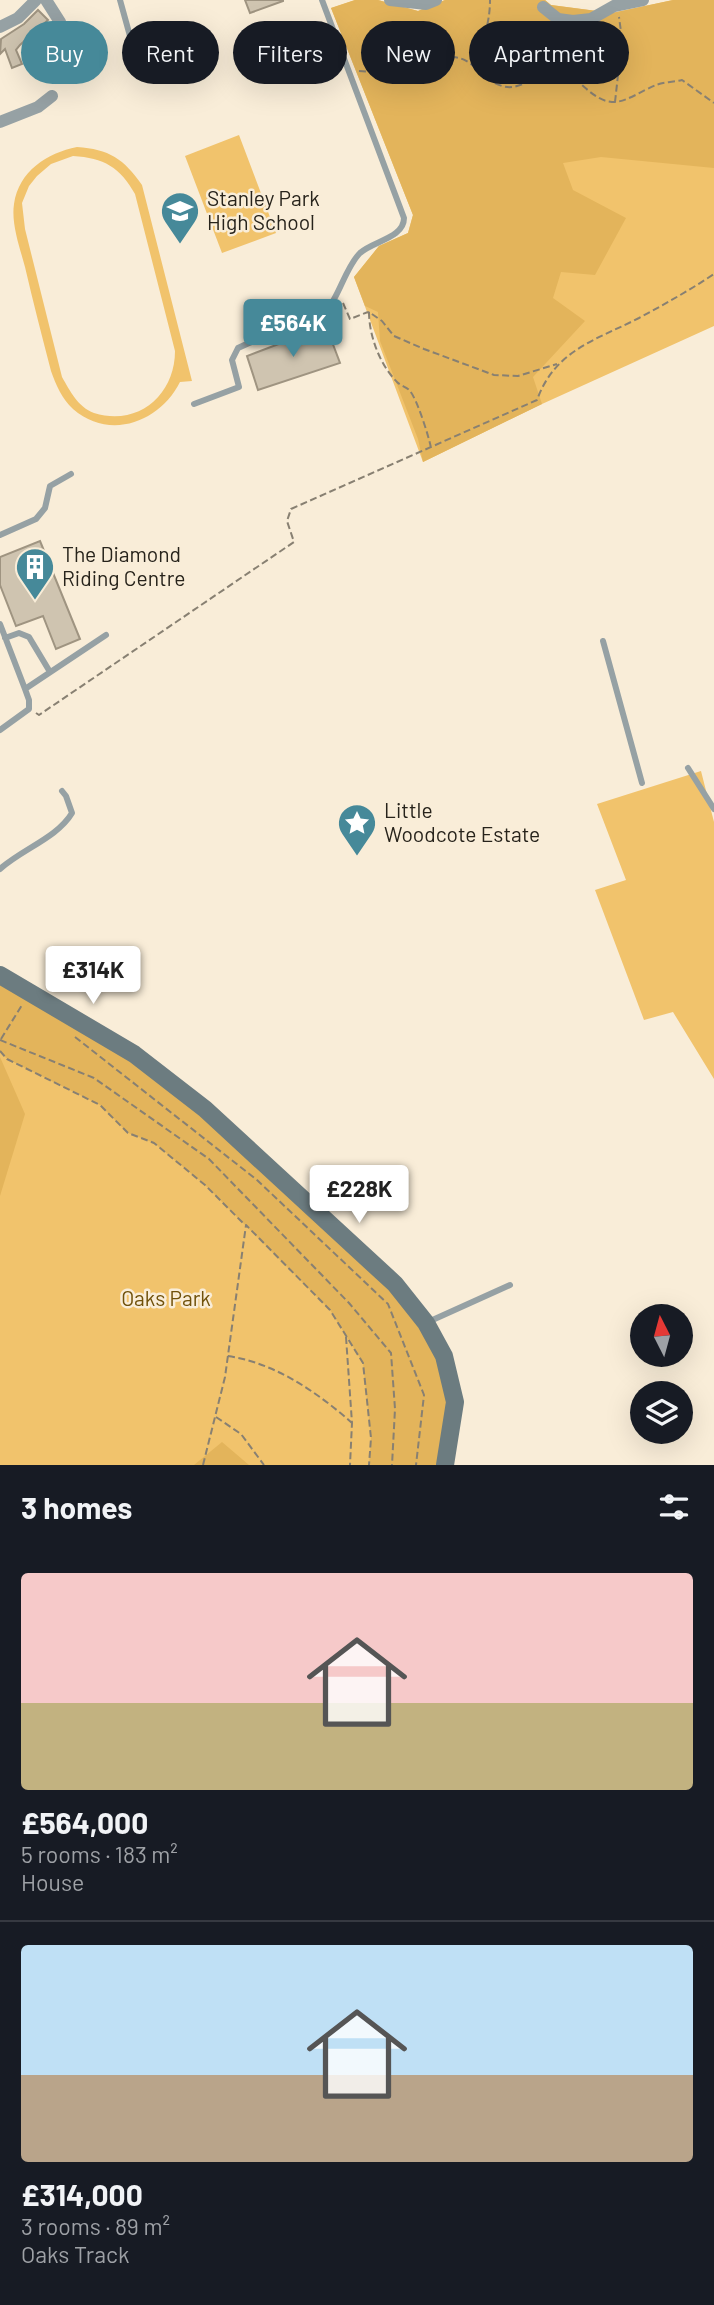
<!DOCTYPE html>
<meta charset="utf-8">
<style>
:root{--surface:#171b24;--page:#242831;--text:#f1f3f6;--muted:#9ea1a6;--line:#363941;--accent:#468999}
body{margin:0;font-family:Barlow,sans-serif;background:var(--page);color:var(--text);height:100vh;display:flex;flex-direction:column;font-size:26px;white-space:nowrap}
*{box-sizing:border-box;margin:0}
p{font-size:23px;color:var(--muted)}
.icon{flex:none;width:38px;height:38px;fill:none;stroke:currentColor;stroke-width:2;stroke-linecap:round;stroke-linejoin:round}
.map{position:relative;height:1465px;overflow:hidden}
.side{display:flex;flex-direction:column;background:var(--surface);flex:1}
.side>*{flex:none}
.banner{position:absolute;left:21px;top:21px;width:672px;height:63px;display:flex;gap:14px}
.needle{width:46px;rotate:354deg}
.tools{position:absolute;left:630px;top:1304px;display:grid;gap:14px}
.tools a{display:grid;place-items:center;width:63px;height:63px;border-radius:50%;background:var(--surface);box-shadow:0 7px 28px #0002;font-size:35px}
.price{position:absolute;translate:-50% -60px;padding:0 16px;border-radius:7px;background:#fff;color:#222;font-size:23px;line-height:46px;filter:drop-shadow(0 2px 4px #0008)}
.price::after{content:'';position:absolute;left:50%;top:42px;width:21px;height:16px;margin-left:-10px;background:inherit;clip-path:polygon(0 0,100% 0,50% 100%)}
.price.on{background:var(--accent);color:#fff}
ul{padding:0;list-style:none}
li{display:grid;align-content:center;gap:14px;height:371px;padding:0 21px}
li+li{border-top:2px solid var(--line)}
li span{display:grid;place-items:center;height:217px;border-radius:7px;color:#555}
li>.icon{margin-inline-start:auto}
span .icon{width:126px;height:126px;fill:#fffc;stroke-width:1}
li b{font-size:30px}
h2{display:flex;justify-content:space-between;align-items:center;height:84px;padding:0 21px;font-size:30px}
.chip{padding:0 24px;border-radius:32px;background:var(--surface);box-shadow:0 7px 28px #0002;font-size:24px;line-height:63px}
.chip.on{background:var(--accent);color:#fff}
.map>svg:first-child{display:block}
.green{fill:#f1c36c;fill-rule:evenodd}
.forest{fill:#e3b45b}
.building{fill:#cfc4b0;stroke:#9f9481;stroke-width:2}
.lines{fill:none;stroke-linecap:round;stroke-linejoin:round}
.path{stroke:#888072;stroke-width:2;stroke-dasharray:7 3.5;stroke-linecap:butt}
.lane{stroke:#96a1a4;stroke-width:6}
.street{stroke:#96a1a4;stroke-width:12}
.secondary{stroke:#6c7c80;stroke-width:18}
.labels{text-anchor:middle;stroke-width:5;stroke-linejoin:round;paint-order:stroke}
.poi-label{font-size:21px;fill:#27231b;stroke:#f9edd8;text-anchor:start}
.park-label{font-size:21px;fill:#70510a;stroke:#f9edd8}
</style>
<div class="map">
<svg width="714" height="1465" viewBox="0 0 714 1465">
<rect width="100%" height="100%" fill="#f9edd8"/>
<path class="green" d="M 355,0 L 378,0 L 418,11 L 445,0 L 545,0 L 551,5 L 612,13 L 673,0 L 714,0 L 714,326 L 542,404 L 423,462 L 354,277 L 379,246 L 408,233 L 413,215 L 331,8 Z
M 239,135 L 276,233 L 222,253 L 185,156 Z
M 77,147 C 109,149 124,159 142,185 L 192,381 L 180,382 C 160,422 110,441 73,409 C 62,399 56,385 51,371 C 42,336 33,302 25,267 C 20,248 11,224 14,204 C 19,171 47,153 77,147 ZM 73,156 C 104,158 120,167 135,194 L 175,351 C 175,394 139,427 94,413 C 78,407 70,391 62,377 L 25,229 L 22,203 L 29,186 L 37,176 L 51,164 Z
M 701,771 L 714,822 L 714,1079 L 673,1012 L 644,1020 L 595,890 L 626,880 L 597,804 Z
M 0,980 L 205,1109 L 443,1465 L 0,1465 Z"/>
<path class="forest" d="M 355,0 L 378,0 L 418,11 L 445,0 L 545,0 L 551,5 L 612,13 L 673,0 L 714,0 L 714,168 L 601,157 L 563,163 L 573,190 L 626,218 L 595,275 L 561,272 L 553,298 L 585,321 L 533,377 L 542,404 L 423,462 L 418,439 L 380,341 L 378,312 L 365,306 L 354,277 L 379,246 L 408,233 L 413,215 L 331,8 Z
M 0,980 L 134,1054 L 426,1323 L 455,1402 L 448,1465 L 369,1465 L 371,1438 L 363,1363 L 330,1310 L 205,1185 L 154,1143 L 128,1133 L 100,1105 L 7,1059 L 0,1051 Z
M 0,1057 L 25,1114 L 0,1196 Z
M 222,1442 L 249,1465 L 194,1465 Z"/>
<path class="building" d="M 245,0 L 283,0 L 283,1 L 250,13 Z
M 38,10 L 48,20 L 20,45 L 16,50 L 22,64 L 12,68 L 5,49 L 0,54 L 1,39 L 24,24 Z
M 326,326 L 340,363 L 258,390 L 247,356 Z
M 40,541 L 80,639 L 56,649 L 43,616 L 16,626 L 0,585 L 0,557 Z"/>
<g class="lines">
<path class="path" d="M 473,64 C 483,43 490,23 490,0
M 359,71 C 375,72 392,74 407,71 C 423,68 436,56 453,57 C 474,58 483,81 502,86 C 521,92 534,73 552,72 C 577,70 588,100 612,102 C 625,103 643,90 656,85 C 664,82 674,82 682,80 L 714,103
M 615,102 L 622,39 L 619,17
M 343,303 L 350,319 L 368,312
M 431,448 C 429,437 417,399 410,391 C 407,387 401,386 397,382 C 380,365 369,336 369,312 L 382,321 L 394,336 L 424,349 L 494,375 L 518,376 L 557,364
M 36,713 L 39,715 L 294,542 L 287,521 L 291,509 L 537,400 C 555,350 596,340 639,318 C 665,304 690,290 714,274
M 75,1037 L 257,1180 L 388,1304 L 424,1395 L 416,1465
M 1,1039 L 22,1005
M 0,1040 L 94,1078 L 209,1159 L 349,1303 L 391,1353 L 395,1409 L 392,1465
M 0,1051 L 7,1059 L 100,1105 L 128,1133 L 154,1143 L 205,1185 L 245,1225
M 346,1337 L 352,1423 L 350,1465
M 228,1356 C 275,1363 317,1392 352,1423
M 216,1417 L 241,1434 L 264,1465
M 203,1465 L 225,1377 L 246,1225 L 330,1310 L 363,1363 L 371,1438 L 369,1465"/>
<path class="lane" d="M 120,0 L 133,47
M 194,404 L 239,387 L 232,360 L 238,348 C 263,335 299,328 323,312 C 338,303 344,269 360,253 C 373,241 404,238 404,218 L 322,0
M 0,535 L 36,519 L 45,508 L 50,486 L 71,474
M 0,624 L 25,689
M 5,638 L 19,633 L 29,637 L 50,672
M 603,641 L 642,783
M 0,730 L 29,709 L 29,700 L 25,689 L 106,635
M 688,768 L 714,809
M 0,869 C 22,849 57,838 72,813 L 66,796 L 62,791
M 428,1322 L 510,1285"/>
<path class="street" d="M 46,0 L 60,22 L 73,58
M 390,0 L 426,4 L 436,0
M 543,7 L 558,19 L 573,21 L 591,19 L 614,6 L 643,0
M 0,27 L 18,18 L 36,0
M 0,122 L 38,107 L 52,96"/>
<path class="secondary" d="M 0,975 L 134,1054 L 205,1109 L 395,1284 L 426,1323 L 444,1356 L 455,1402 L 445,1465"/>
</g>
<defs>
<g id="school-pin" transform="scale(2.0125)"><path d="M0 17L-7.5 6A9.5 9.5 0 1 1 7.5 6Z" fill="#468999" stroke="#f9edd8"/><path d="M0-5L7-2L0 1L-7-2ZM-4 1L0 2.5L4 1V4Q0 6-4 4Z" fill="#fff"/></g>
<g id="building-pin" transform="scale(2.0125)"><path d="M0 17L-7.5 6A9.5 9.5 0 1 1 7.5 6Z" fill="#468999" stroke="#f9edd8"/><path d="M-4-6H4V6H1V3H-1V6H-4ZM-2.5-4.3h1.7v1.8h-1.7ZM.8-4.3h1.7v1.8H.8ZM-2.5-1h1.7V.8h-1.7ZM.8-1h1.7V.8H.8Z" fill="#fff"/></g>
<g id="sight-pin" transform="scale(2.0125)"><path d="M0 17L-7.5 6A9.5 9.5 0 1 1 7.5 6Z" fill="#468999" stroke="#f9edd8"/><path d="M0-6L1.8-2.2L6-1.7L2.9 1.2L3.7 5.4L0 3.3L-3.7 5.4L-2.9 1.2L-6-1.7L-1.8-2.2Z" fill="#fff"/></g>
</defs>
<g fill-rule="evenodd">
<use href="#school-pin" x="180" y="211"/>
<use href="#building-pin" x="35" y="567"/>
<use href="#sight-pin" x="357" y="823"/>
</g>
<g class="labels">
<g class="poi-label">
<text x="207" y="206">Stanley Park<tspan x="207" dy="24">High School</tspan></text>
<text x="62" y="562">The Diamond<tspan x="62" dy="24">Riding Centre</tspan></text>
<text x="384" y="818">Little<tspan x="384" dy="24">Woodcote Estate</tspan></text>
</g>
<g class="park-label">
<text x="166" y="1306">Oaks Park</text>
</g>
</g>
</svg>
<div class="tools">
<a><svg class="needle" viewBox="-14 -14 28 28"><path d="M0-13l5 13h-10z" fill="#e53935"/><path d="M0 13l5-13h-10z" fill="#9ea1a6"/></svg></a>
<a><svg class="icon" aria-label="layers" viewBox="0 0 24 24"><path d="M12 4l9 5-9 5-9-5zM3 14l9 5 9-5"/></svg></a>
</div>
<b class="price on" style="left:293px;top:359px">£564K</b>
<b class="price" style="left:93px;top:1006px">£314K</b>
<b class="price" style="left:359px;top:1225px">£228K</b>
<div class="banner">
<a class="chip on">Buy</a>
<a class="chip">Rent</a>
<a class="chip">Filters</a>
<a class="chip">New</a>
<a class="chip">Apartment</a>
</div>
</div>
<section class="side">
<h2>3 homes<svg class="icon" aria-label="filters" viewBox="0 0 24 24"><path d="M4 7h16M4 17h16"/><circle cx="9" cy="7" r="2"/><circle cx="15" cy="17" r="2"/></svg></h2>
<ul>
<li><span style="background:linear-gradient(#f6c9c9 60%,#c2b280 0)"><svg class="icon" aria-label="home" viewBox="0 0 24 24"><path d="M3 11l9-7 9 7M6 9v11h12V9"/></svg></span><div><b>£564,000</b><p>5 rooms · 183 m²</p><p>House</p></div></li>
<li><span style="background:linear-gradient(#bfe0f5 60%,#b9a48a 0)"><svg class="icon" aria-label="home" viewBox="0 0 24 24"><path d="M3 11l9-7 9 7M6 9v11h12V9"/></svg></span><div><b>£314,000</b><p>3 rooms · 89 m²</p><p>Oaks Track</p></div></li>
</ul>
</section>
